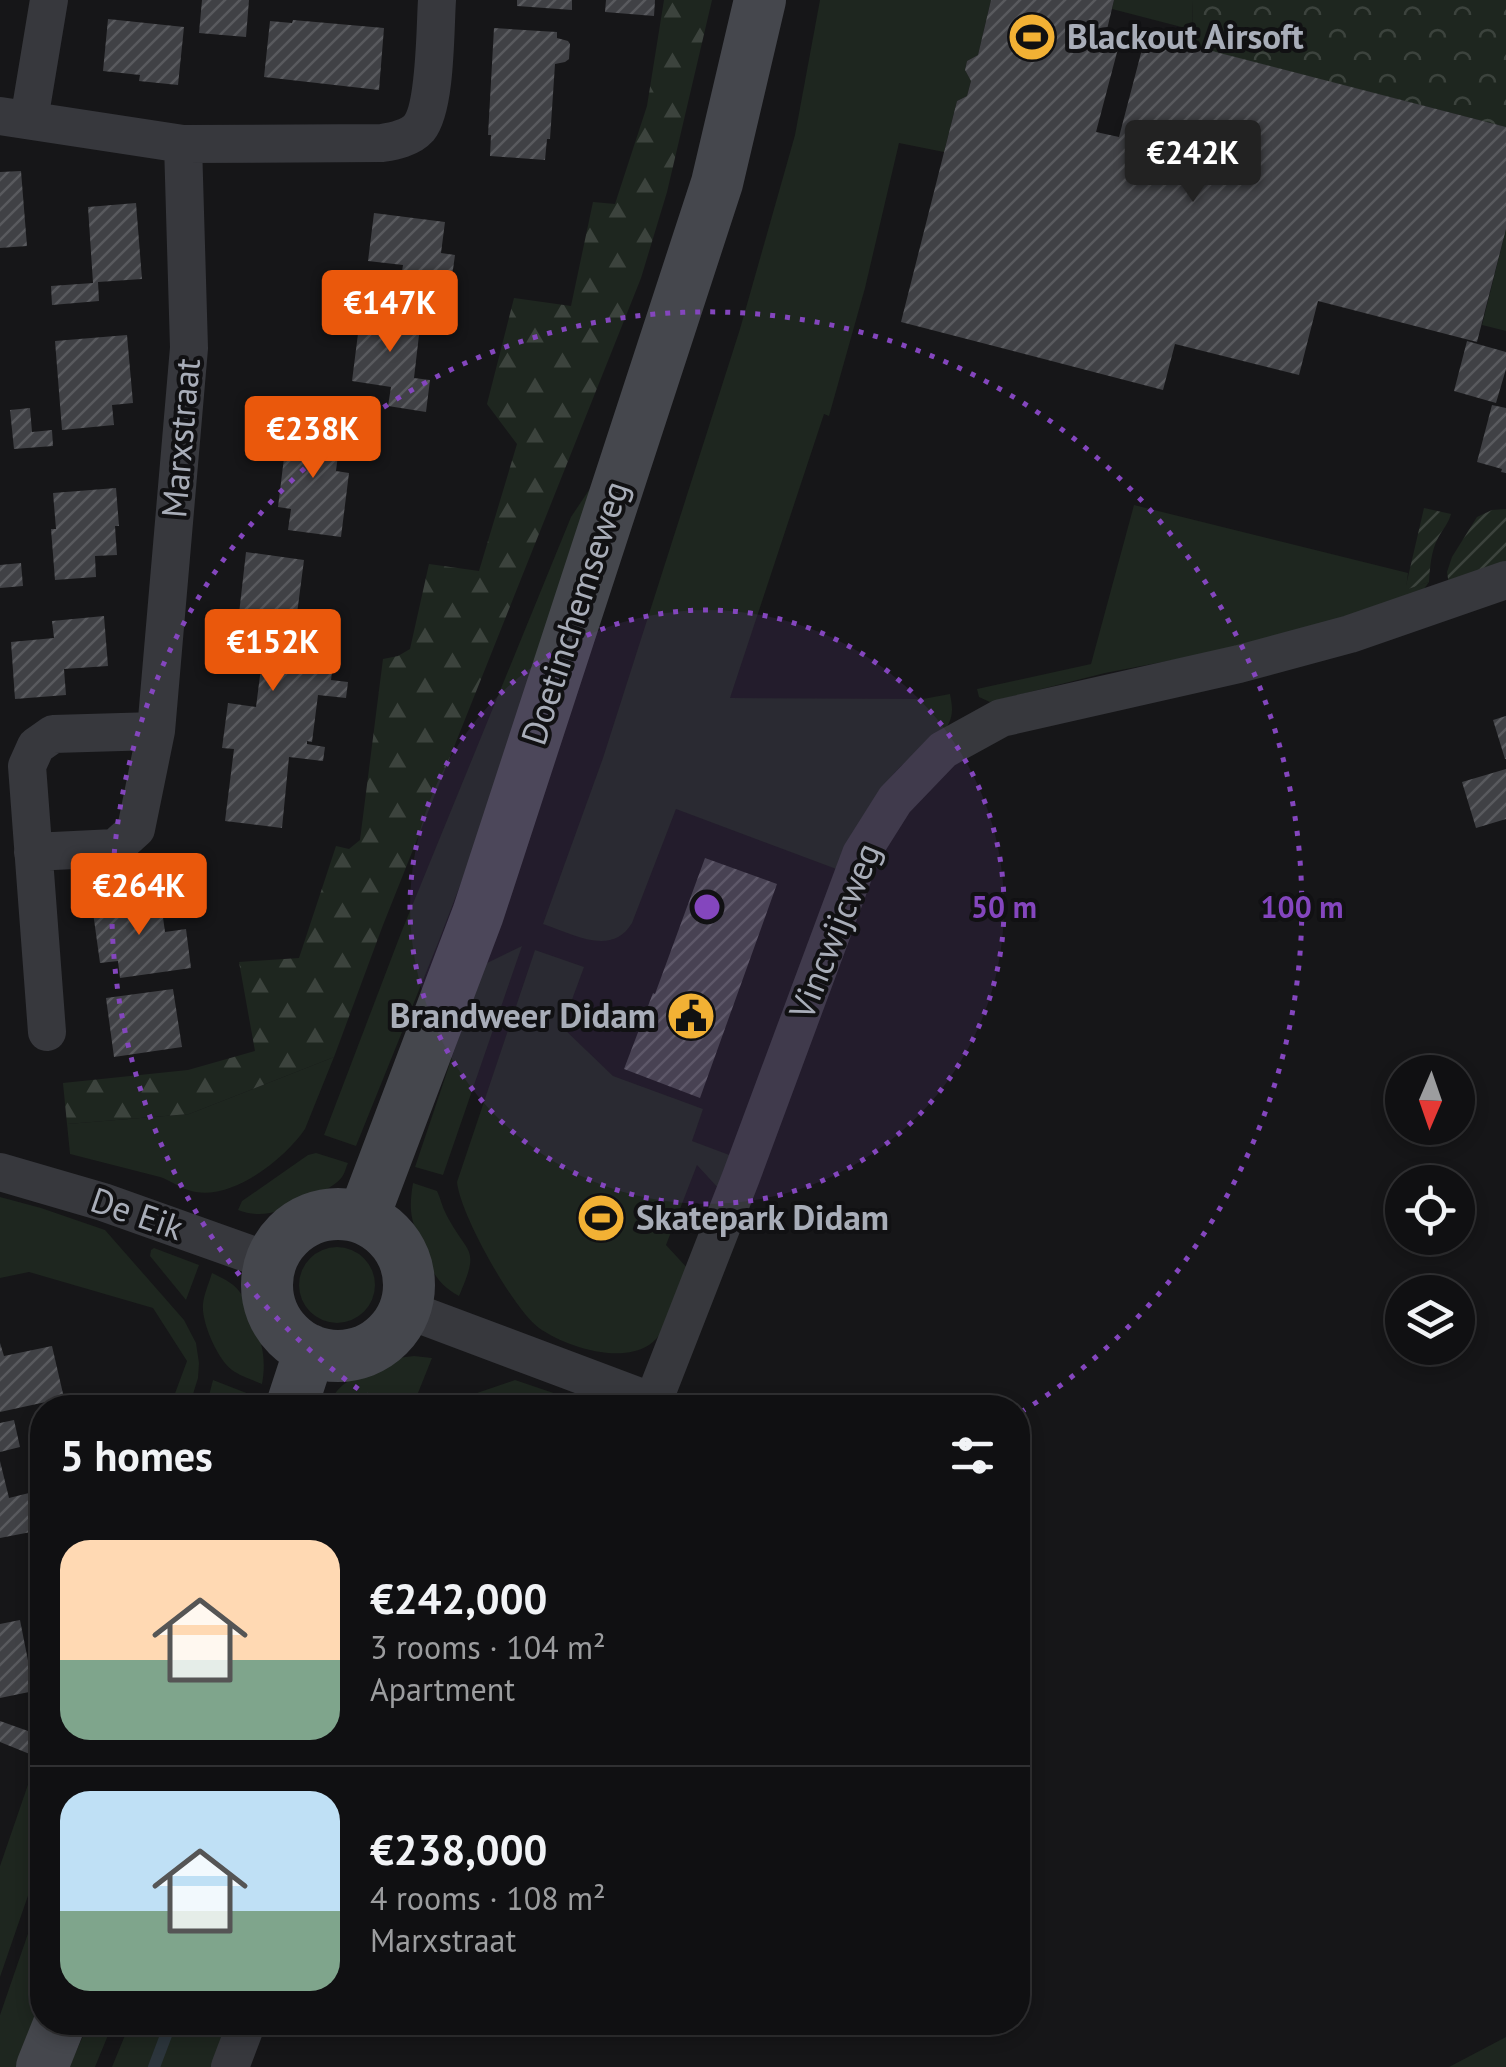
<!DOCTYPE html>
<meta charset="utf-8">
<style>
:root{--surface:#101012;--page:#19191b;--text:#f1f3f6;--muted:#9c9d9f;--line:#303032;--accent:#ea580c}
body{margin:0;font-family:"PT Sans",sans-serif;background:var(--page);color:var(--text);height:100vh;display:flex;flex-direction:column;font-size:38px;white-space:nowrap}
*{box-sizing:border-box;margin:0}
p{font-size:32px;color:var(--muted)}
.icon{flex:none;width:55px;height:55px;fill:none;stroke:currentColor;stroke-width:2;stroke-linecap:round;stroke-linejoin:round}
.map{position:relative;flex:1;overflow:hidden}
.sheet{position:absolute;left:30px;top:1395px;width:1000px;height:640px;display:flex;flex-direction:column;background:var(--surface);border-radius:40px;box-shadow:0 5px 15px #0003,0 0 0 2px var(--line)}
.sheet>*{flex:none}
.needle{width:65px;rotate:182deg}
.controls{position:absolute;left:1385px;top:1055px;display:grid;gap:20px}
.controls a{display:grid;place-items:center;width:90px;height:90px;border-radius:50%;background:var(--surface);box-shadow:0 5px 15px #0003,0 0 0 2px var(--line);font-size:50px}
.price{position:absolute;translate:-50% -85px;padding:0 22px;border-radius:10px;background:var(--accent);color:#fff;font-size:32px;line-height:65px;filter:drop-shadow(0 2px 5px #0008)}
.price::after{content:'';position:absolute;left:50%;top:60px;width:30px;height:22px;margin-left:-15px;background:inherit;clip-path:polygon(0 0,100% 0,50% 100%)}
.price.selected{background:#222;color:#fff}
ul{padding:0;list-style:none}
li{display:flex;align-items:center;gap:30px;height:250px;padding:0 30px}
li+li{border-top:2px solid var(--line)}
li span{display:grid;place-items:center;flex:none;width:280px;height:200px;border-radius:30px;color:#555}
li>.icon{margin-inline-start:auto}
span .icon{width:120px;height:120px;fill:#fffc;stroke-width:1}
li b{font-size:42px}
h2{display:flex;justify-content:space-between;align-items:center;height:120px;padding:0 30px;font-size:42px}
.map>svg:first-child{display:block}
.grass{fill:#1e261f}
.forest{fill:url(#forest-firs)}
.park{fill:url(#park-crowns)}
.garden{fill:url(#garden-furrows)}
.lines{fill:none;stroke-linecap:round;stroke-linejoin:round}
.stream{stroke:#2c353c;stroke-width:12}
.building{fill:url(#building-hatch)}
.street{stroke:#37383d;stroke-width:38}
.secondary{stroke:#45474d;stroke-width:52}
.ring{fill:none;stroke:#8446be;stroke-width:5;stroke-dasharray:5 10}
.labels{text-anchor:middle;stroke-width:8;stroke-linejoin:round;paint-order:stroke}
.poi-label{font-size:35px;font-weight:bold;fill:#a8adb8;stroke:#111113;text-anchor:start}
.street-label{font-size:35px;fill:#a8adb8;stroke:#111113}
.centre{fill:#8446be;stroke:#111113;stroke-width:5}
.ring-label{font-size:30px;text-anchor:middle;font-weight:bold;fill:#8446be;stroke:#111113;stroke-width:8;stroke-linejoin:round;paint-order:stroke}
</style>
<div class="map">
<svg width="1506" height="2067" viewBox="0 0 1506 2067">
<defs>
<pattern id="forest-firs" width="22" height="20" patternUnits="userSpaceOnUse" patternTransform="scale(2.5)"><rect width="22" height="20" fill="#1e261f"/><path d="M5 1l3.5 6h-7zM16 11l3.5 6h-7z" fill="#3c433d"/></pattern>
<pattern id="park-crowns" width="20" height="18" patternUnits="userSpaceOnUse" patternTransform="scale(2.5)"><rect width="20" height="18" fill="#1e261f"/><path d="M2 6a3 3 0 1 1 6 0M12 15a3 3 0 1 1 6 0" fill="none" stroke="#3c433d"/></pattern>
<pattern id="garden-furrows" width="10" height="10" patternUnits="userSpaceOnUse" patternTransform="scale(2.5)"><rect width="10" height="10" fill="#1e261f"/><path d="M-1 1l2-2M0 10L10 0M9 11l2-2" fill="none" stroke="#3c433d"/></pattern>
<pattern id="building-hatch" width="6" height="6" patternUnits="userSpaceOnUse" patternTransform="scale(2.5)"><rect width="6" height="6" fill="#404145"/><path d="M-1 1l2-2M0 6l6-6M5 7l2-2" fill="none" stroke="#595a5e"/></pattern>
</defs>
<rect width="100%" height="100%" fill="#161618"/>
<path class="grass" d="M 820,0 L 991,0 L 978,55 L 967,61 L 965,70 L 971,81 L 967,96 L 957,101 L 944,152 L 899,143 L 865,288 L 829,416 L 824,414 L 730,698 L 923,699 L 950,694 C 952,705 954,714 948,725 C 937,742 915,753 900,767 C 872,795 857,835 839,870 L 676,809 L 632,923 C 612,957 573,934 543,924 L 603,758 L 740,329 L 795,135 Z
M 1114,0 L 1192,0 L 1193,30 L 1112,9 Z
M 1506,229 L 1506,331 L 1482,325 Z
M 593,484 L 503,773 L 438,943 L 356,1146 L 324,1135 L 401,933 L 571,517 Z
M 1134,505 L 1408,573 L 1406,589 L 1429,582 L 1419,596 L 1241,647 L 1105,673 L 990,702 L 979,697 L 977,689 L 1091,664 Z
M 522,946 L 443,1175 L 415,1167 L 483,965 Z
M 535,950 L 584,967 L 562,1027 L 613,1076 L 703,1109 L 692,1141 L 732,1156 L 720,1190 L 697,1165 L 666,1245 L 690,1271 C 680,1293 669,1332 649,1345 C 620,1364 566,1347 539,1328 C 513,1309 460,1214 457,1182 Z
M 334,1057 L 305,1129 C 284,1160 228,1204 188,1190 C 178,1187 170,1180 160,1177 C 130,1169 100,1162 70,1154 L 67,1124 L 189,1114 Z
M 316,1153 L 348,1163 C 346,1167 345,1173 342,1177 C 333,1190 285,1210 270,1213 C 259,1215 248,1214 238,1210 L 242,1201 L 308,1155 Z
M 413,1183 L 437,1191 C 441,1199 442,1207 446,1214 C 468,1257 481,1245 459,1296 C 439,1285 433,1274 425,1253 C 414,1223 407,1219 413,1183 Z
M 0,1197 L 41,1208 L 105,1230 L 184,1320 L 196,1343 L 199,1363 L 198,1378 L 189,1407 L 170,1407 L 187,1361 L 153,1308 L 29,1272 L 0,1278 Z
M299 1285a38 38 0 1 1 76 0a38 38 0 1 1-76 0Z
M 154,1248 L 199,1265 L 186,1300 L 150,1256 L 151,1250 Z
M 212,1273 C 222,1278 232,1282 239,1291 C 244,1297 247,1306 250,1313 C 261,1338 267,1357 262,1384 C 253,1380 240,1376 232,1370 C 218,1360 201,1322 203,1304 C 204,1294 209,1283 212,1273 Z
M 414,1356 L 432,1358 L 418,1393 L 374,1407 L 328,1406 C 341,1379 352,1380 377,1368 C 394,1360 393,1358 414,1356 Z
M 213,1380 L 259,1398 L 256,1407 L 206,1407 Z
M 515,1380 L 595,1407 L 433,1408 Z
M 42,1744 L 42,1855 L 0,1977 L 0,1866 Z
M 42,1893 L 42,2014 L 20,2067 L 0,2067 L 0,2015 Z
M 89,2023 L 113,2023 L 95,2067 L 69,2067 Z
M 130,2023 L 229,2023 L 213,2067 L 112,2067 Z
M 1506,2037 L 1506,2067 L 1449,2067 Z"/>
<path class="forest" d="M 664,0 L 712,0 L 667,192 L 641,278 L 383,925 L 334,1057 L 189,1114 L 67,1124 L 63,1083 L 188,1070 L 255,1051 L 239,962 L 299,958 L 336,846 L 349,849 L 360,840 L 383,659 L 398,656 L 410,649 L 429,564 L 479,571 L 517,444 L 487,404 L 514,298 L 571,306 L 593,202 L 615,204 L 647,106 Z"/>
<path class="park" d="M 1192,0 L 1506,0 L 1506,127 L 1194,47 Z"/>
<path class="garden" d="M 1424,508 L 1451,514 C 1448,524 1443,529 1438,538 C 1431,551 1430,567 1429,582 L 1405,590 Z
M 1506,509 L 1506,565 L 1449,585 L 1447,572 L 1452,557 L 1477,517 L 1492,510 Z"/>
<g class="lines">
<path class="stream" d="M 154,2067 L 171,2022"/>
</g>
<path class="building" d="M 202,0 L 249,0 L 246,37 L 199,33 Z
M 517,0 L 572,0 L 572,10 L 517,6 Z
M 606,0 L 655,0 L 654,16 L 605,12 Z
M 991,0 L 1114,0 L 1105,38 L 1120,41 L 1096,132 L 1119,137 L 1146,34 L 1506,127 L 1506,229 L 1477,342 L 1318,301 L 1299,375 L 1175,344 L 1163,390 L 901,322 L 957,101 L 967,96 L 971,81 L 965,70 L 967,61 L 978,55 Z
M 108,19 L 184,27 L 178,85 L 139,81 L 140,75 L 103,71 Z
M 293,20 L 384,28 L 379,90 L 264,77 L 270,21 L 292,23 Z
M 494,28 L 557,32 L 557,38 L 568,41 L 570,44 L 569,59 L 565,62 L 555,64 L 550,139 L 547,139 L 545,160 L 490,156 L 491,135 L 488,135 Z
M 21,171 L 27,246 L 0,248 L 0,172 Z
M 136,203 L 142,279 L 98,282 L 99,301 L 52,305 L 51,286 L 93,283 L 88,207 Z
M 374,213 L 445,222 L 441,253 L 455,255 L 450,291 L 400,284 L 403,265 L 368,261 Z
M 362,302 L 416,309 L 413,334 L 419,335 L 414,378 L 430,380 L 426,412 L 388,406 L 391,387 L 352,381 Z
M 127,335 L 133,403 L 112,405 L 114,425 L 62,430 L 55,341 Z
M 1467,341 L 1506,352 L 1506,369 L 1496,403 L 1454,391 Z
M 1492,405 L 1506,408 L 1506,473 L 1501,472 L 1502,469 L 1477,462 Z
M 30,408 L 32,432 L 52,430 L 53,446 L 14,449 L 10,410 Z
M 288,425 L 341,431 L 336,471 L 349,473 L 341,537 L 288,530 L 291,509 L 278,507 Z
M 116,488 L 119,526 L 115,526 L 117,555 L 95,556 L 96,577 L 55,580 L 51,529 L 56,529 L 53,493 Z
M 246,552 L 304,560 L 292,652 L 334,658 L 331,680 L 348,682 L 346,698 L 318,695 L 312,742 L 307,741 L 307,744 L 325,747 L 323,761 L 289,757 L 282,828 L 225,821 L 234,749 L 222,748 L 228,703 L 256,707 L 263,652 L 235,649 Z
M 21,563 L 23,586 L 0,588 L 0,565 Z
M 104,616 L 108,666 L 64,669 L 66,695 L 15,699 L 11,642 L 54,638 L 52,621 Z
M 1506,716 L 1506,759 L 1505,759 L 1493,720 Z
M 1506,769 L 1506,819 L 1476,828 L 1462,782 Z
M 705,858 L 777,884 L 700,1098 L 624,1069 L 653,993 L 655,994 Z
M 160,895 L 165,932 L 186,929 L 191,968 L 120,978 L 118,961 L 100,963 L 92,905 Z
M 173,989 L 182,1047 L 114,1057 L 106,998 Z
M 0,1343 L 4,1356 L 52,1346 L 64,1398 L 0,1412 Z
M 14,1420 L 20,1447 L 0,1452 L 0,1423 Z
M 0,1461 L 9,1498 L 29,1493 L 36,1531 L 0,1538 Z
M 20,1620 L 34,1691 L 0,1698 L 0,1624 Z
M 0,1721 L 42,1736 L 42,1744 L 37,1757 L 0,1742 Z"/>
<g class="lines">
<path class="street" d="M 0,116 L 183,144 L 382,143 C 395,141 410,138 419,128 C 436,107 435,29 437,0
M 29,120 L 49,0
M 33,852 L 115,848 L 136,829 L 156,731
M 47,1032 L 27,766 L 36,746 L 53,734 L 156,731 L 189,348 L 183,144
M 0,1172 L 103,1202 L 272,1262
M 405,1309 L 653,1402 L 651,1408
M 653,1402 L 741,1177 L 861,854 L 895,800 L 943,750 L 1001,718 L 1239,664 L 1350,634 L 1506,580
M 230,2067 L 247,2022"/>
<path class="secondary" d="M267 1285a71 71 0 1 1 142 0a71 71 0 1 1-142 0Z
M 363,1218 L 478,914 L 717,183 L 760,0
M 291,1408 L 310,1350
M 42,2067 L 60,2022"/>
</g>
<circle cx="707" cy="907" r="297" fill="#8446be" fill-opacity=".12"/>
<g class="ring">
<circle cx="707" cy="907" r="297"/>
<path d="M383 1406A595 595 0 1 1 1018 1414"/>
</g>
<defs>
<g id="stadium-disc" transform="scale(2.5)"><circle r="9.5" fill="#f2b134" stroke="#111113"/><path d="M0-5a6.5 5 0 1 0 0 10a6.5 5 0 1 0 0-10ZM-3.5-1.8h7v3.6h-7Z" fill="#111"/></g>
<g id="civic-disc" transform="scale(2.5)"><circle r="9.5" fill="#f2b134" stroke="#111113"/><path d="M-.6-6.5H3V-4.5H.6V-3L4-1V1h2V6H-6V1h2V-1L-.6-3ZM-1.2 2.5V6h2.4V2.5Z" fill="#111"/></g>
</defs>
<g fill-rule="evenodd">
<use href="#stadium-disc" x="1032" y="37"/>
<use href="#civic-disc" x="691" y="1016"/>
<use href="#stadium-disc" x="601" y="1218"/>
</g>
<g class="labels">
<g class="poi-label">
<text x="1067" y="49">Blackout Airsoft</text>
<text x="656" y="1028" text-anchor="end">Brandweer Didam</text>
<text x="636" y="1230">Skatepark Didam</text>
</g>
<g class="street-label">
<text transform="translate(181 438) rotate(-85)" y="12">Marxstraat</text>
<text transform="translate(575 613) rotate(-72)" y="12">Doetinchemseweg</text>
<text transform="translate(835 931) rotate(-68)" y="12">Vincwijcweg</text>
<text transform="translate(137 1214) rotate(19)" y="12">De Eik</text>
</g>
</g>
<circle cx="707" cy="907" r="15" class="centre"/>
<g class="ring-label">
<text x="1004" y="918">50 m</text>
<text x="1302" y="918">100 m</text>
</g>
</svg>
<div class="controls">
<a><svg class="needle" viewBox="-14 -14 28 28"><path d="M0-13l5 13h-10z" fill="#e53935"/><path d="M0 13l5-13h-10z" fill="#9c9d9f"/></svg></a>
<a><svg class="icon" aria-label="locate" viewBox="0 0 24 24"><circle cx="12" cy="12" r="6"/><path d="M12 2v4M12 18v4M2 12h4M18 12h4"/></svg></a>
<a><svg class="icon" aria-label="layers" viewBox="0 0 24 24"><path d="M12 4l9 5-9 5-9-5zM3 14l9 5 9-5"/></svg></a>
</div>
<b class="price selected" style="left:1193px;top:205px">€242K</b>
<b class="price" style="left:390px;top:355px">€147K</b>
<b class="price" style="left:313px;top:481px">€238K</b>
<b class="price" style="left:273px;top:694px">€152K</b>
<b class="price" style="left:139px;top:938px">€264K</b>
<section class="sheet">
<h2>5 homes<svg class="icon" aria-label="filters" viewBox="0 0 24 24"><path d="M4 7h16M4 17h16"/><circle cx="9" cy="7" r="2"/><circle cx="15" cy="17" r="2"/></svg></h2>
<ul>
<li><span style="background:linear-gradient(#ffd9b3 60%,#7fa58c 0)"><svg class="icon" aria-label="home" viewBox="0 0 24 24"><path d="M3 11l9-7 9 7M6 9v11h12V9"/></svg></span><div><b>€242,000</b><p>3 rooms · 104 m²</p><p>Apartment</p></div></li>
<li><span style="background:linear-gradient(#bfe0f5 60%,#7fa58c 0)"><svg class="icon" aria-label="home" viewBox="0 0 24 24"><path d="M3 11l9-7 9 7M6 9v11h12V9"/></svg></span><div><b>€238,000</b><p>4 rooms · 108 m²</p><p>Marxstraat</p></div></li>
</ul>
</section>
</div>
